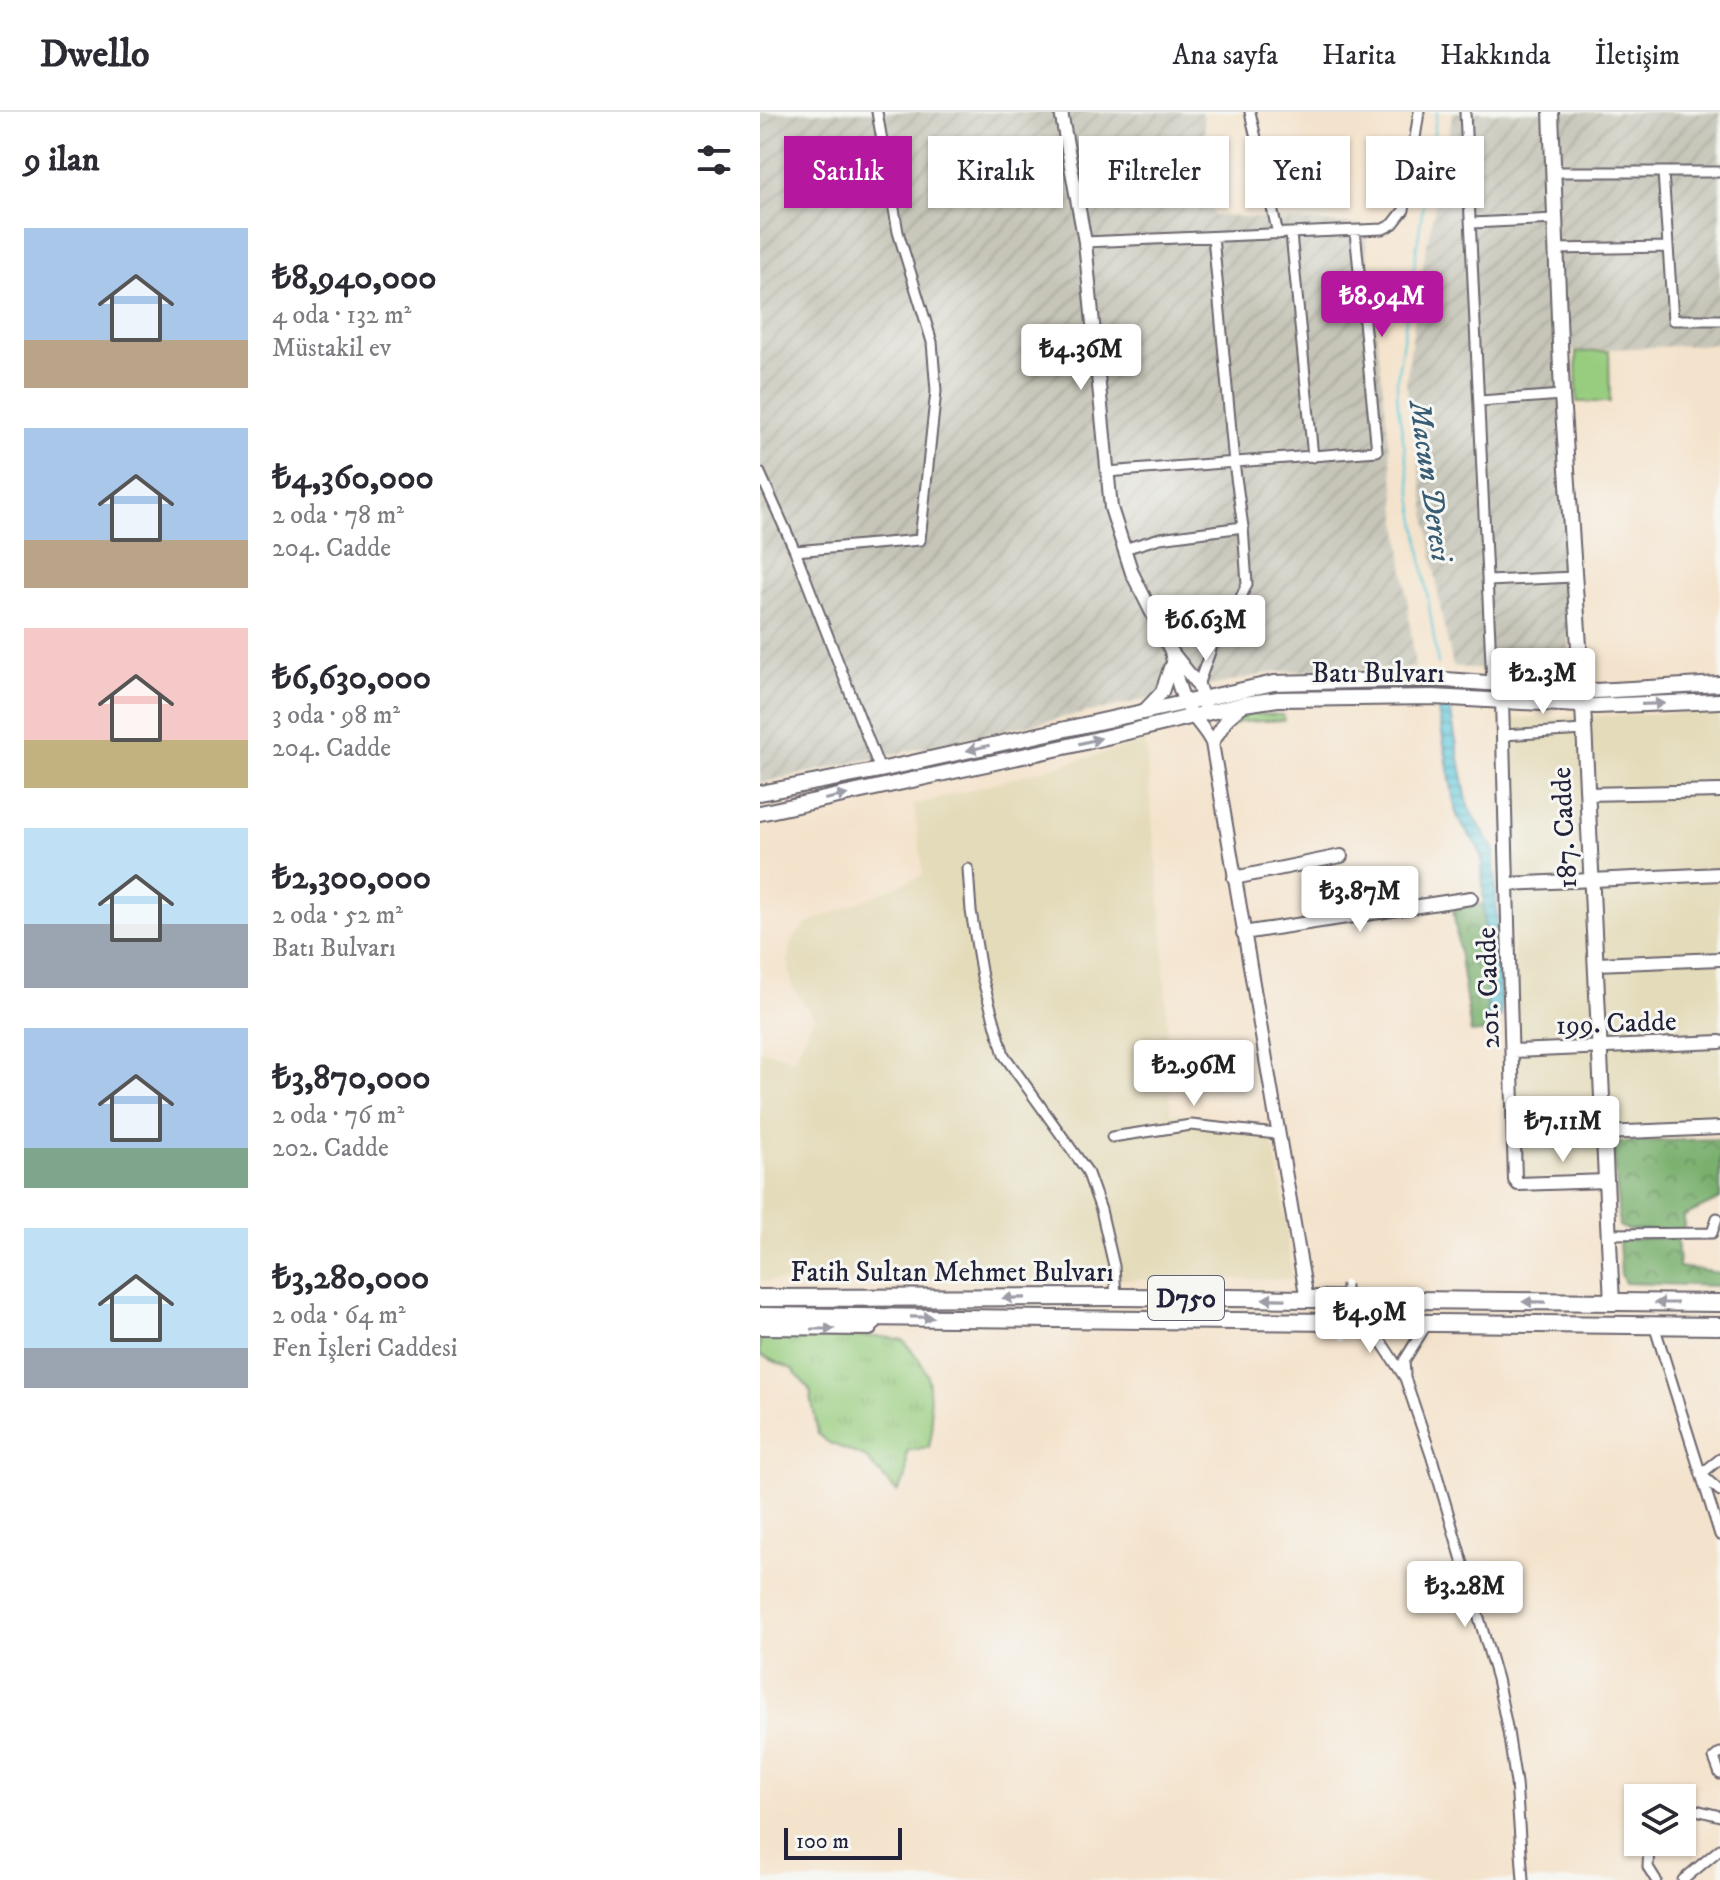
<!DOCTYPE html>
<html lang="tr">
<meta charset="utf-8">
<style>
:root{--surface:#fff;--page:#f7f7f7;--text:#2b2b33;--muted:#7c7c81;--line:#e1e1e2;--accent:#b5179e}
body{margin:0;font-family:"IM FELL DW Pica",serif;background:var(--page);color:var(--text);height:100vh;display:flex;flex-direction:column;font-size:30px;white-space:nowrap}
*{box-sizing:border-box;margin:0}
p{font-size:26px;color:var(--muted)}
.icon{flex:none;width:44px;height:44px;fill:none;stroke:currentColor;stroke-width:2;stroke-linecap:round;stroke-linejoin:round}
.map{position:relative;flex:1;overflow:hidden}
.sheet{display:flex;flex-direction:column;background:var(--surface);width:760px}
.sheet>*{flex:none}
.guide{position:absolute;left:24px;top:24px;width:760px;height:72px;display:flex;gap:16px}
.buttons{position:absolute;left:864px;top:1672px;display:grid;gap:16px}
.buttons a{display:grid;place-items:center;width:72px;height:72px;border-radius:0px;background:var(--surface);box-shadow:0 2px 6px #0004;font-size:40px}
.scale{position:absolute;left:24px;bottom:20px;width:118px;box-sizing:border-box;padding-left:8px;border:4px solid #22223b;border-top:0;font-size:22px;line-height:28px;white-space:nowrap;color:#22223b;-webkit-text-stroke:6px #f6f6f2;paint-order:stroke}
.price{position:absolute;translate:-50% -68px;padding:0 18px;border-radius:8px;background:#fff;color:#222;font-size:26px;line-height:52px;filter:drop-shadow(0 2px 4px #0008)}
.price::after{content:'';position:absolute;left:50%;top:48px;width:24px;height:18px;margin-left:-12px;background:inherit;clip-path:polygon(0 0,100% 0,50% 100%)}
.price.selected{background:var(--accent);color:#fff}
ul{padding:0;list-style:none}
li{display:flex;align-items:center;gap:24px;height:200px;padding:0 24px}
li span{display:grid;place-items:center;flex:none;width:224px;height:160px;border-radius:0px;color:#555}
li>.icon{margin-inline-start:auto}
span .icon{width:96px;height:96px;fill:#fffc;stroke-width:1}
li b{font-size:34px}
h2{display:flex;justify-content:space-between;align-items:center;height:96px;padding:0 24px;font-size:34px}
.chip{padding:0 28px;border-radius:0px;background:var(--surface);box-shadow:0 2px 6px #0004;font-size:28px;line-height:72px}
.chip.selected{background:var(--accent);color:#fff}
header{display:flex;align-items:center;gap:48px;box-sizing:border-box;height:112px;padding:0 40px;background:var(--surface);border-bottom:2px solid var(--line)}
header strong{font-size:38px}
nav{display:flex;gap:44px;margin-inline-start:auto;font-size:28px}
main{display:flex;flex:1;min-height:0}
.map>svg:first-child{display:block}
.built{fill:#e4dbba}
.industrial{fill:url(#industrial-furrows)}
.grass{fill:#98cd7f;stroke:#5d785d;stroke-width:2}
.forest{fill:url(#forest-crowns);stroke:#4e6954;stroke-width:2}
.park{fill:url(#park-tufts);stroke:#5d785d;stroke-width:2}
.water{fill:url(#water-rules);stroke:#40758a;stroke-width:2}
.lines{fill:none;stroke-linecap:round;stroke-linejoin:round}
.stream{stroke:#5ec8da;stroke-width:2}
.minor-casing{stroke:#6c666e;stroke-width:13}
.tertiary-casing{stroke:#6c666e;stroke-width:16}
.secondary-casing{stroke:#6c666e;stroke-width:18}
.primary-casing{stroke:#6c666e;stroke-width:18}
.trunk-casing{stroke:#6c666e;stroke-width:20}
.minor{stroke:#fff;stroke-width:9}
.tertiary{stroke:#fff;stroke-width:12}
.secondary{stroke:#fff;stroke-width:14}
.primary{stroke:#fff;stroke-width:14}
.trunk{stroke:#fff;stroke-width:16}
.pedestrian-bridge-casing{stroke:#6c666e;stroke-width:11;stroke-linecap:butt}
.pedestrian-bridge{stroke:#fff;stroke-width:7}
.oneway{fill:#9c9ca7}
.labels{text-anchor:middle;stroke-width:6;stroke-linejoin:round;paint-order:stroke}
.shield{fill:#f6f6f2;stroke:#626272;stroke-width:2}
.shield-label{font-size:26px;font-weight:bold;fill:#22223b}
.street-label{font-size:28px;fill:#22223b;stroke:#f6f6f2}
.water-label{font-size:30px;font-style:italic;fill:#375c73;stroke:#f6f6f2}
</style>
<header>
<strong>Dwello</strong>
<nav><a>Ana sayfa</a><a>Harita</a><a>Hakkında</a><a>İletişim</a></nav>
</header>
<main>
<section class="sheet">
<h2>9 ilan<svg class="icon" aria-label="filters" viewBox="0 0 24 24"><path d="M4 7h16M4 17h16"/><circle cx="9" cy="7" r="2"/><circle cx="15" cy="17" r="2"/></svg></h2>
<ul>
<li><span style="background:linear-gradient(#a9c7e8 70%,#b9a48a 0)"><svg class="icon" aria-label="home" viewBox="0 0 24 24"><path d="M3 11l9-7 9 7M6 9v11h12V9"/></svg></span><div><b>₺8,940,000</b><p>4 oda · 132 m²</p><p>Müstakil ev</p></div></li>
<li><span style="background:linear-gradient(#a9c7e8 70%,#b9a48a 0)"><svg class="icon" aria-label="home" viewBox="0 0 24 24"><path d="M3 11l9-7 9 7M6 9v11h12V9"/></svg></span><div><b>₺4,360,000</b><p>2 oda · 78 m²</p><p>204. Cadde</p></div></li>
<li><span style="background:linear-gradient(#f6c9c9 70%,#c2b280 0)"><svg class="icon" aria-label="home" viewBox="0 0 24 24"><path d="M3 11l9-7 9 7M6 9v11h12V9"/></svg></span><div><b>₺6,630,000</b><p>3 oda · 98 m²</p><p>204. Cadde</p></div></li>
<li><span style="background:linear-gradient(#bfe0f5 60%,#9aa5b1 0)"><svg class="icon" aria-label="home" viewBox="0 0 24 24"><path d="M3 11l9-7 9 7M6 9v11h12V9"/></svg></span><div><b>₺2,300,000</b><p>2 oda · 52 m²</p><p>Batı Bulvarı</p></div></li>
<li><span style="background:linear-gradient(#a9c7e8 75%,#7fa58c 0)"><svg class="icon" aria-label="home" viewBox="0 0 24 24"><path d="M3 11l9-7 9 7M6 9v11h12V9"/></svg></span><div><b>₺3,870,000</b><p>2 oda · 76 m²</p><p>202. Cadde</p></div></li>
<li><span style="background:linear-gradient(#bfe0f5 75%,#9aa5b1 0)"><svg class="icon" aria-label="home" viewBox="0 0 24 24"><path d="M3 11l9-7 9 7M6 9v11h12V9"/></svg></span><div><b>₺3,280,000</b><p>2 oda · 64 m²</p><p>Fen İşleri Caddesi</p></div></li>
</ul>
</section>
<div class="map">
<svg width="960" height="1768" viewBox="0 0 960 1768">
<defs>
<pattern id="industrial-furrows" width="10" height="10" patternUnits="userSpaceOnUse" patternTransform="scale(2)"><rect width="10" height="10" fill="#c6c5b8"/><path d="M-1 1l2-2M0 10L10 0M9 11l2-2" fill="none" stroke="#aaa99f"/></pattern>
<pattern id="forest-crowns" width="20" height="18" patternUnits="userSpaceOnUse" patternTransform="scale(2)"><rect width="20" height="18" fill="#7ab06e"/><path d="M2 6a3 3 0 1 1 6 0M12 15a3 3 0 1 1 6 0" fill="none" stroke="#648f5c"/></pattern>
<pattern id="park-tufts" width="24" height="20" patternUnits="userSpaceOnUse" patternTransform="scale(2)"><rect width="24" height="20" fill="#98cd7f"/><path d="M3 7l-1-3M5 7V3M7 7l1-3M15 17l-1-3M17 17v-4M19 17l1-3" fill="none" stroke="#83b06f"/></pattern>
<pattern id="water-rules" width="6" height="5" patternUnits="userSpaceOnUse" patternTransform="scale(2)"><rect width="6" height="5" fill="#5ec8da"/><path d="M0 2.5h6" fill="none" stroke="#4da2b2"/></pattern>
</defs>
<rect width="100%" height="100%" fill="#f6f6f2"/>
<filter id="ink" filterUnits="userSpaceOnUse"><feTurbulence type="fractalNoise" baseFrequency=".0125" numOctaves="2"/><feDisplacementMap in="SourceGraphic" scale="16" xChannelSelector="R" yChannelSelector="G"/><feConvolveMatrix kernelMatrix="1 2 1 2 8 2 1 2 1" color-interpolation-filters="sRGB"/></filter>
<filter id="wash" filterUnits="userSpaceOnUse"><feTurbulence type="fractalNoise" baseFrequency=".006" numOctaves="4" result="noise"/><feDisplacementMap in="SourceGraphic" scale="32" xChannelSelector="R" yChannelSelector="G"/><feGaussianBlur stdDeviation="1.8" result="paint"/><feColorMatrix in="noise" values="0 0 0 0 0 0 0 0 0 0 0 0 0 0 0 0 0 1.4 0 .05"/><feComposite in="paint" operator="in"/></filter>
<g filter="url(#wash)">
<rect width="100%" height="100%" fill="#f4e3cc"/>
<path class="built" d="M 960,600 L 960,1018 L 853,1027 L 852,1061 L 758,1069 L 748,607 Z
M 385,630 L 402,810 L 411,1001 L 509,1017 L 522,1076 L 532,1167 L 0,1169 L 0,938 L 34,946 L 54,905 L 32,875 L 28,850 L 30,832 L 45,813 L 163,763 L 154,693 Z"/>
<path class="industrial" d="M 0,0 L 443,0 L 453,103 L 604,113 L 655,556 L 514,560 L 0,671 Z
M 693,0 L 960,0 L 960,232 L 808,239 L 809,569 L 693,554 L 681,500 L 646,270 L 661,164 Z"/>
<path class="grass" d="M 849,239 L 850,290 L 817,290 L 816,240 Z
M 488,602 L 523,603 L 524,608 L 480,610 L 468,615 L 477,604 Z"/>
<path class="forest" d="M 724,792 L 728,919 L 711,921 L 693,797 Z
M 960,1027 L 960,1087 L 924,1104 L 924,1118 L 868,1118 L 859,1114 L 854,1033 L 862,1030 Z
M 917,1125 L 919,1155 L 960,1161 L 960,1174 L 865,1171 L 861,1162 L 859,1128 Z"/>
<path class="park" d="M 0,1224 L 124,1225 L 143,1228 L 159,1247 L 168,1264 L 172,1318 L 169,1335 L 147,1339 L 146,1365 L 137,1380 L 105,1345 L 69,1331 L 58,1322 L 50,1278 L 32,1257 L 0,1243 Z"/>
<path class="water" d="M 690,597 L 708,695 L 734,737 L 741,905 L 728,906 L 722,747 C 719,728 701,719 696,700 L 678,598 Z"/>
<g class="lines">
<path class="stream" d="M 677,0 L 637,268 L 637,287 L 678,552"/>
</g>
</g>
<g filter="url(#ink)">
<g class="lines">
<g class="minor-casing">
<path id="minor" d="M 490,0 L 518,122
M 705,0 L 732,571
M 794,60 L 960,60
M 903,60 L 913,208 L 960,208
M 712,111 L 795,107
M 531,122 L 553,345
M 325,130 L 623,117 L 633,112 L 644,98 L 659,0
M 796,137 L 908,135
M 720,289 L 802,283
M 347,360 L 617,339 L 595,119
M 0,361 L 35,439 L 120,658
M 364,437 L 400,426 L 483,415
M 35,439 L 160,428 L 176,279 L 172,230 L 138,120 L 117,0
M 729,469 L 814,465
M 438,573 L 455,526 L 476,496 L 487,472 L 483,415 L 474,351 L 453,125
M 743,623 L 824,618
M 208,757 L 211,799 L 222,865 L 244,943 L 327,1059 L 341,1098 L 354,1154 L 356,1185
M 352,1025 L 431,1013 L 517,1022
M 849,1122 L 952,1121 L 957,1106
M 593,1213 L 622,1231 L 645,1266 L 672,1346 L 737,1567 L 748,1620 L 756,1671 L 763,1768
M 894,1213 L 960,1423
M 645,1263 L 644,1249 L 668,1210
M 941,1362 L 960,1347
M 943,1364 L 960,1379
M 960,1641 L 954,1646 L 960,1662
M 922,1706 L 936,1698 L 960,1704
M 894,1730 L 889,1735 L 888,1755 L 896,1768
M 923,1768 L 960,1737"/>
</g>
<g class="tertiary-casing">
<path id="tertiary" d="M 301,0 L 325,130 L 351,396 L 372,461 L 411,539 L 438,573 L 445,594
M 411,539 C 415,561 420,587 434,605 C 441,615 447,620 452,631 L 547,1188
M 742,588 L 755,1068 L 758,1072 L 847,1069
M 384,599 L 402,580 L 410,556 L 414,553
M 452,631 L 467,607 L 482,594
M 827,682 L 960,679
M 474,766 L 581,744
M 747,772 L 960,762
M 483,821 L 711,786
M 836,852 L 960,847
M 753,939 L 960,930
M 844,1021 L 960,1016
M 0,1216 L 110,1217 L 119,1205"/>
</g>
<g class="secondary-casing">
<path id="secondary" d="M 791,0 L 802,283 L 823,593 L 852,1191"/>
</g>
<g class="primary-casing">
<path id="primary" d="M 0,681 L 120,658 L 514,571 L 672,567 L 835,579 L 960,572
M 0,701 L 309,634 L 484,592 L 518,587 L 673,585 L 836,594 L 960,589"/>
</g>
<g class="trunk-casing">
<path id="trunk" d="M 0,1186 L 360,1185 L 960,1191
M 0,1204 L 960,1214"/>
</g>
<use href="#minor" class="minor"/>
<use href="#tertiary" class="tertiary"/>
<use href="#secondary" class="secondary"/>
<use href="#primary" class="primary"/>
<use href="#trunk" class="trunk"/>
<g class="pedestrian-bridge-casing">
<path id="pedestrian-bridge" d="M 584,1225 L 586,1172"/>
</g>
<use href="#pedestrian-bridge" class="pedestrian-bridge"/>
</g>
<defs><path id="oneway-solid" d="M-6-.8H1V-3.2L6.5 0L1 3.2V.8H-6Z" transform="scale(2)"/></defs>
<g class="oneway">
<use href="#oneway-solid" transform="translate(893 592) rotate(-2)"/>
<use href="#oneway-solid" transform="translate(330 629) rotate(-14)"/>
<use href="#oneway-solid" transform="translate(218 636) rotate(167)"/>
<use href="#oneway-solid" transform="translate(76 685) rotate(-12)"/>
<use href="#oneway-solid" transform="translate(254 1186) rotate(179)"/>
<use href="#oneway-solid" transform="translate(514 1187) rotate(-179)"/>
<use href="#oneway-solid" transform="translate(774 1190) rotate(-179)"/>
<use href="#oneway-solid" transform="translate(906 1191) rotate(-180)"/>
<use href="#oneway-solid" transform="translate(162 1205) rotate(1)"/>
<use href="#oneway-solid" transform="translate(63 1217)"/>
</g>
</g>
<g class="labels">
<rect class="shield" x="388" y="1164" width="76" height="44" rx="6"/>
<g class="shield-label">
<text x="426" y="1195">D750</text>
</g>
<g class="street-label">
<text x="618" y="570">Batı Bulvarı</text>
<text transform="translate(803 716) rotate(-93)" y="10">187. Cadde</text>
<text transform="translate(727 876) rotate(-92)" y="10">201. Cadde</text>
<text transform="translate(856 910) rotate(-2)" y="10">199. Cadde</text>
<text x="192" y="1169">Fatih Sultan Mehmet Bulvarı</text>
</g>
<g class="water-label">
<text transform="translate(671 369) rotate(82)" y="10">Macun Deresi</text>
</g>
</g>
</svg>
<div class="buttons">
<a><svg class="icon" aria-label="layers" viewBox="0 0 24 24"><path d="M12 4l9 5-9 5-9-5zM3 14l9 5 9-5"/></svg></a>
</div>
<div class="scale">100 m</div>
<b class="price selected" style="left:622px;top:227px">₺8.94M</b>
<b class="price" style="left:321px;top:280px">₺4.36M</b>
<b class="price" style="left:446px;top:551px">₺6.63M</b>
<b class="price" style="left:783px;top:604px">₺2.3M</b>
<b class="price" style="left:600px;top:822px">₺3.87M</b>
<b class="price" style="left:434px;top:996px">₺2.96M</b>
<b class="price" style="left:803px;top:1052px">₺7.11M</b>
<b class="price" style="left:610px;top:1243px">₺4.9M</b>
<b class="price" style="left:705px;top:1517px">₺3.28M</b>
<div class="guide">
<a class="chip selected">Satılık</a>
<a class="chip">Kiralık</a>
<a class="chip">Filtreler</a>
<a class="chip">Yeni</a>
<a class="chip">Daire</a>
</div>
</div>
</main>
